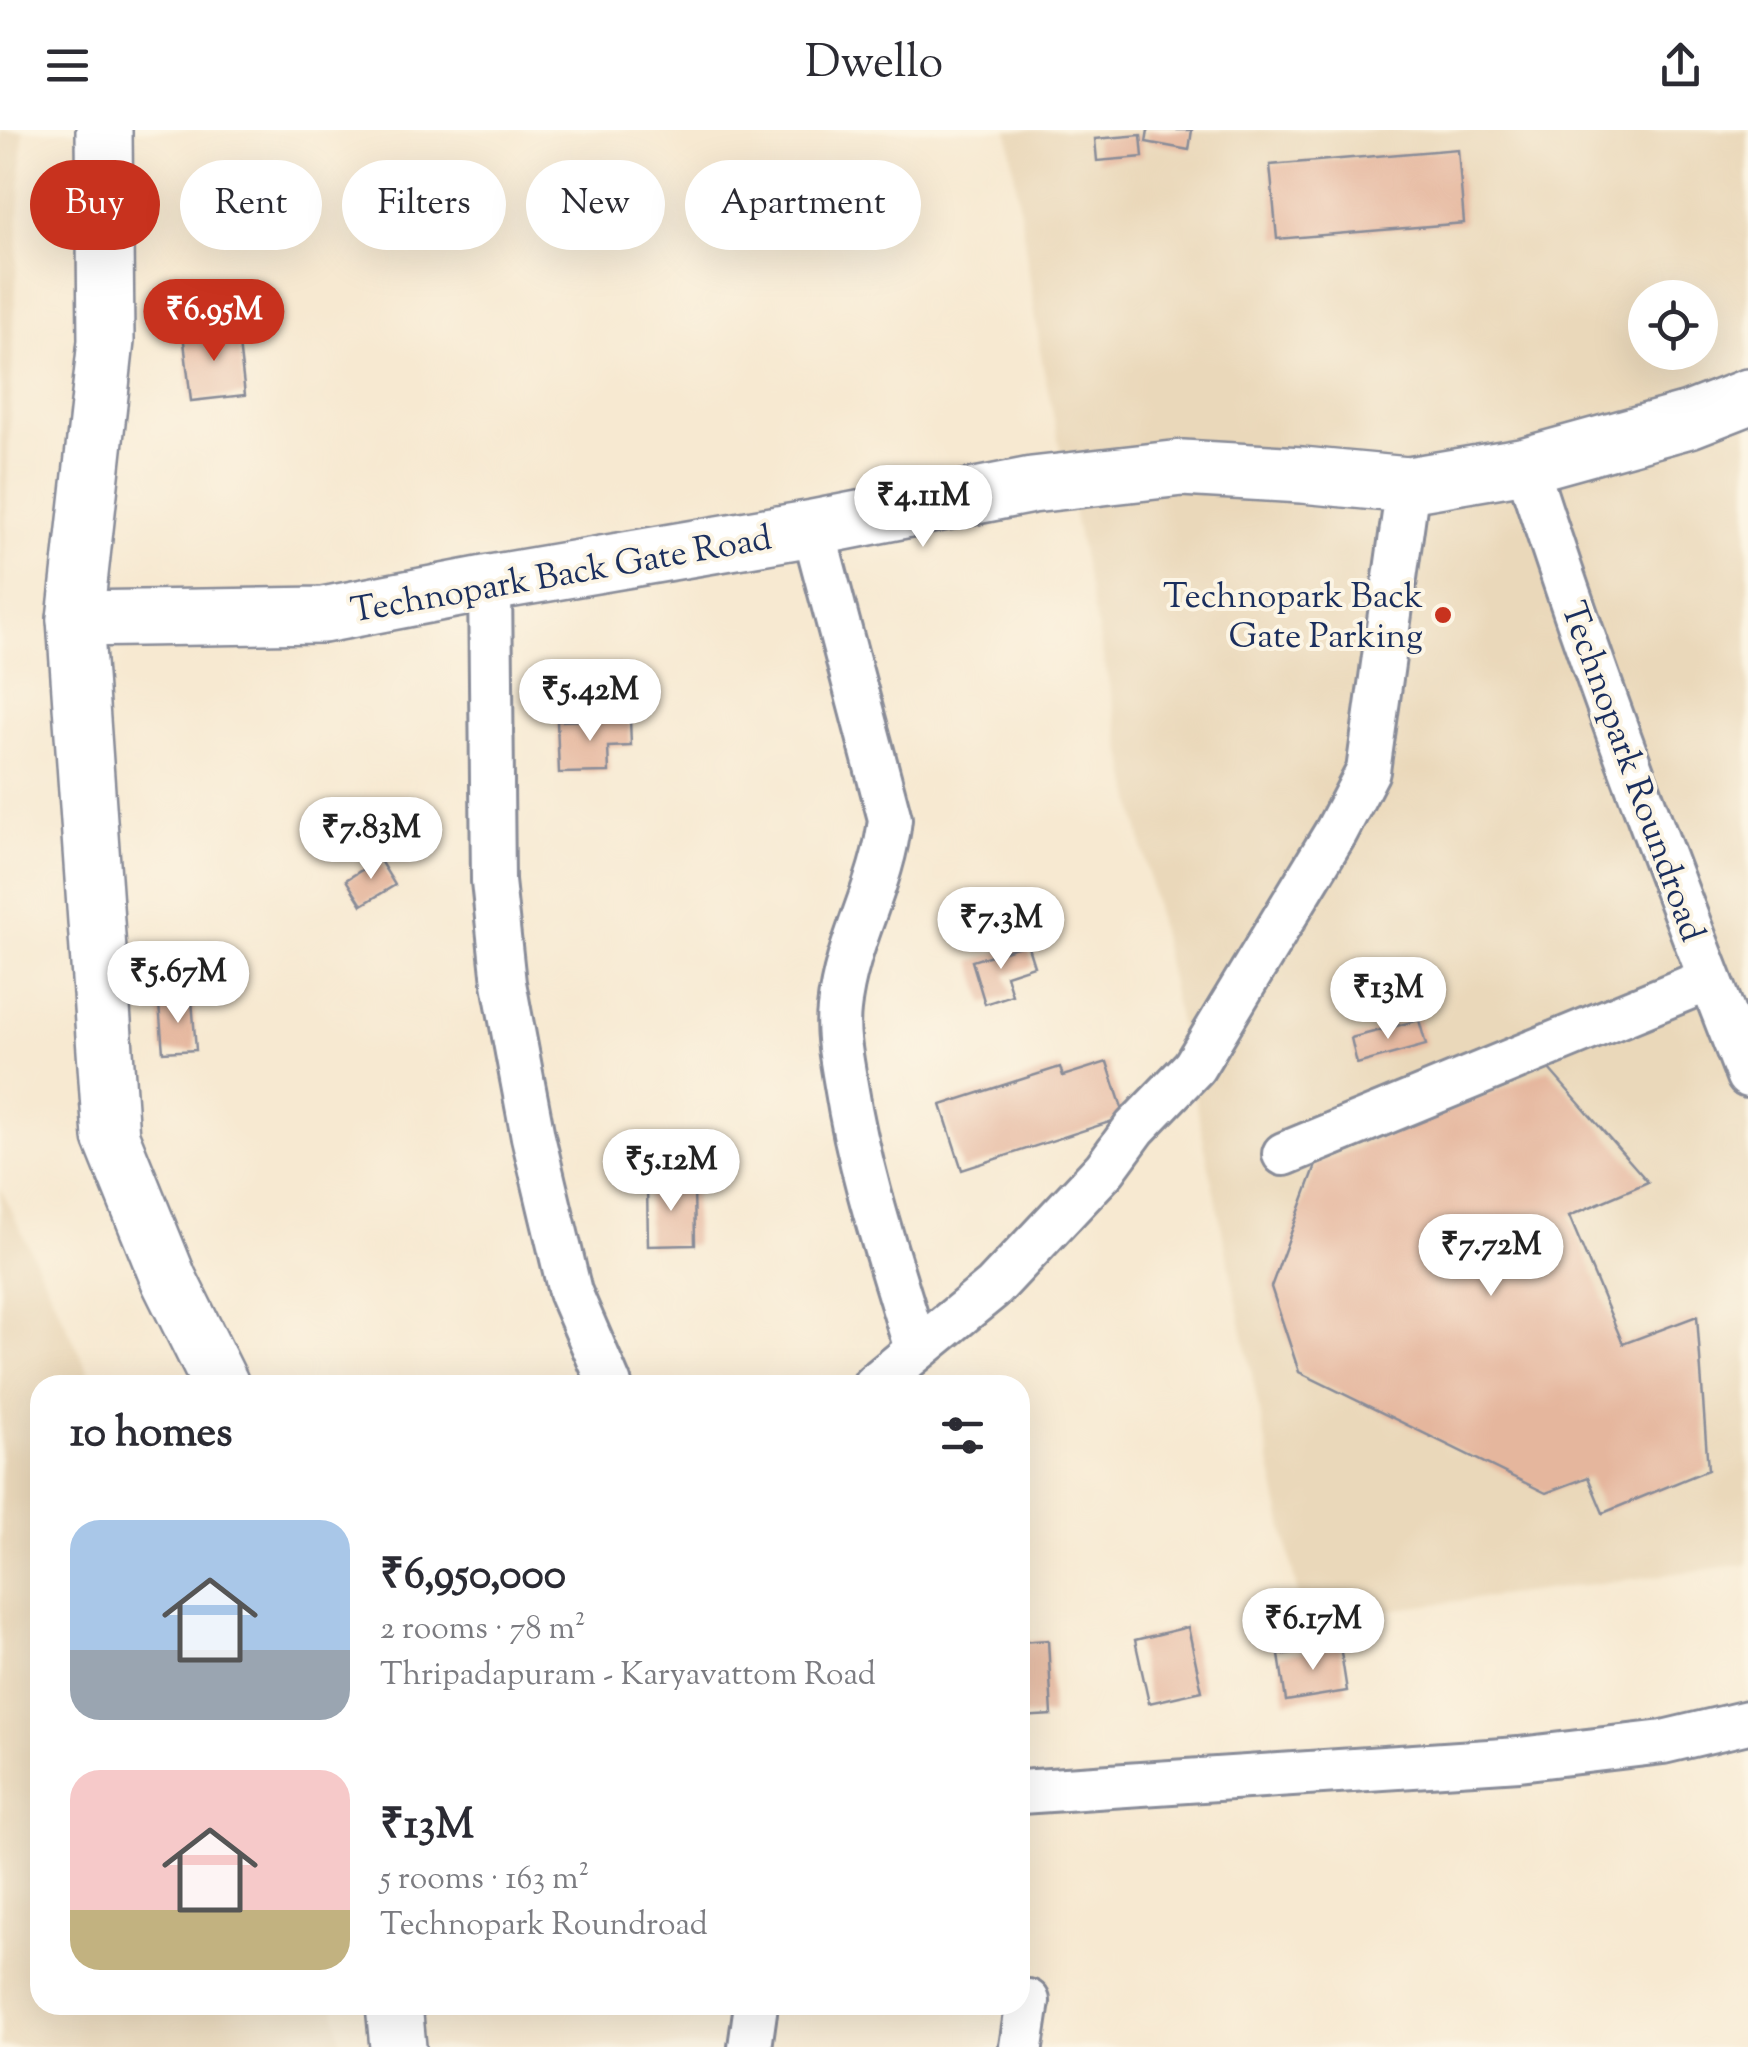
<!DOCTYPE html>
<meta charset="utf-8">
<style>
:root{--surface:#fff;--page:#f2f2f3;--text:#2b2b33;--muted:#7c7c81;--accent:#c8321e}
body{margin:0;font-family:"Sorts Mill Goudy",serif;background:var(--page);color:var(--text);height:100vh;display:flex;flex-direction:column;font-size:38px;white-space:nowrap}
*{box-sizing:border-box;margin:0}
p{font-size:32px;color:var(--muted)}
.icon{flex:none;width:55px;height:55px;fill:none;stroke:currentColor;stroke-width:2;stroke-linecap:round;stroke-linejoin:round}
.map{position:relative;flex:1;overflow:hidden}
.sheet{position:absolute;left:30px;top:1245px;width:1000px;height:640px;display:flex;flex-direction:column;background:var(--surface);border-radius:30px;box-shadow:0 10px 40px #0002}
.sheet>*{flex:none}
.hud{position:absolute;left:30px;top:30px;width:1000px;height:90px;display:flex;gap:20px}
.tools{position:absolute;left:1628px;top:150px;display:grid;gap:20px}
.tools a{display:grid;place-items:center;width:90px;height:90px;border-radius:50%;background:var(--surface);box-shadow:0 10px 40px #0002;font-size:50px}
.price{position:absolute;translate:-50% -85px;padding:0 22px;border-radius:35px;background:#fff;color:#222;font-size:32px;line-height:65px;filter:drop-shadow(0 2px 5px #0008)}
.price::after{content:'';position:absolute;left:50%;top:60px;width:30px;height:22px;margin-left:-15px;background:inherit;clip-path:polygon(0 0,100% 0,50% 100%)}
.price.active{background:var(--accent);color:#fff}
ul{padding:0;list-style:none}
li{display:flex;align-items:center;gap:30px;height:250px;padding:0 40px}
li span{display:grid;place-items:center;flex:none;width:280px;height:200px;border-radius:30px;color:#555}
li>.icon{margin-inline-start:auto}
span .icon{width:120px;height:120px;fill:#fffc;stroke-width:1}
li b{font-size:42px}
h2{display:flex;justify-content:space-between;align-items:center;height:120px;padding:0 40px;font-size:42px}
.tag{padding:0 35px;border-radius:45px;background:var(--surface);box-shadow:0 10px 40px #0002;font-size:35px;line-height:90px}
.tag.active{background:var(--accent);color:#fff}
header{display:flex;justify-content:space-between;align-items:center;height:130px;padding:0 40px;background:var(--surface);font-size:45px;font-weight:600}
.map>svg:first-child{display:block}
.built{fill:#ead8ba;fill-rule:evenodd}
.building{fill:#e5b69d}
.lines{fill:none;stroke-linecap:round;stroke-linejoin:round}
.minor-casing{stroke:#898c98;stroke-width:48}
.tertiary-casing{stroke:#898c98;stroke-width:60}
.secondary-casing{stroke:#898c98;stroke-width:60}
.minor{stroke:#fff;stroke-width:42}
.tertiary{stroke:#fff;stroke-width:55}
.secondary{stroke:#fff;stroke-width:55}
.poi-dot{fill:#c8321e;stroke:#fcf5e5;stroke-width:4}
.labels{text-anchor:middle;stroke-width:8;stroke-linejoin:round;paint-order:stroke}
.street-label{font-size:35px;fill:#1b2f5e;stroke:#fcf5e5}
.poi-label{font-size:35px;fill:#1b2f5e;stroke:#fcf5e5;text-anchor:end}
</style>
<header><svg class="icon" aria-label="menu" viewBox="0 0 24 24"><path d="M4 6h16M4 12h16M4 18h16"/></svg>Dwello<svg class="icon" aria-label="share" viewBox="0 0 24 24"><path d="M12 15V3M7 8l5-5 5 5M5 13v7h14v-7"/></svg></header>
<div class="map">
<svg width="1748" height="1917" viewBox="0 0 1748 1917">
<rect width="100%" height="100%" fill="#fcf5e5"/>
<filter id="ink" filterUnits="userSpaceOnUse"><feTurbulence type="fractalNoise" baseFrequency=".01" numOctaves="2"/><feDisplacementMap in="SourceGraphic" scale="20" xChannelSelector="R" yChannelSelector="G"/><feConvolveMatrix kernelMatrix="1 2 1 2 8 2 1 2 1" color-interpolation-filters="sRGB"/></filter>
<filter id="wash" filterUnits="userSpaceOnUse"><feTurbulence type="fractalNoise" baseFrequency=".0048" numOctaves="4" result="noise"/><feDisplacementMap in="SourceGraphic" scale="40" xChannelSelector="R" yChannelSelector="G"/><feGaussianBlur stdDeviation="2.25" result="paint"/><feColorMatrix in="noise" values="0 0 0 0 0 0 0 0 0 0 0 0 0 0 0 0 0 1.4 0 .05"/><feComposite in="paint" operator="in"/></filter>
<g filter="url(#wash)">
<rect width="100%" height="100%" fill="#f7e9d1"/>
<path class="built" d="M 0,0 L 23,0 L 0,516 Z
M 1008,0 L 1748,0 L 1748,1434 L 1303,1491 L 1042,231 ZM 1645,168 L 1700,168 L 1700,222 L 1645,222 Z
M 0,1057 L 95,1255 L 40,1255 L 40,1875 L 334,1875 L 342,1917 L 0,1917 Z"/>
<g id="blocks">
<path class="building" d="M 1148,0 L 1192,0 L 1189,20 L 1146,12 Z
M 1141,5 L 1143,27 L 1097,31 L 1095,9 Z
M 1458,19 L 1464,93 L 1277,109 L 1270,35 Z
M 237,197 L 245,265 L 191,271 L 183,203 Z
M 630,589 L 631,616 L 608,617 L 609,642 L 559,643 L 557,591 Z
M 379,729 L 395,755 L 362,775 L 346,750 Z
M 1027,814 L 1034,836 L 1006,845 L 1012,865 L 985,874 L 972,831 Z
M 192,870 L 196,920 L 163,922 L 159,874 Z
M 1419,890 L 1426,915 L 1357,934 L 1351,908 Z
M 1107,932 L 1125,987 L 962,1040 L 941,975 L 1060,937 L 1063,946 Z
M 1549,939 L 1648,1052 L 1569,1086 L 1623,1214 L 1697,1186 L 1708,1340 L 1603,1383 L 1588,1347 L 1546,1363 L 1299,1242 L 1271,1157 L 1316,1035 Z
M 694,1053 L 695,1115 L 648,1116 L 647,1054 Z
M 1188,1497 L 1202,1561 L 1149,1573 L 1135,1510 Z
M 1048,1510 L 1052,1585 L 1020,1587 L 1020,1512 Z
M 1340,1516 L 1347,1561 L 1286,1571 L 1279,1525 Z"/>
</g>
</g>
<g filter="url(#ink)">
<use href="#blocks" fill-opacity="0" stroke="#898c98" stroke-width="2.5"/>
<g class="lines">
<g class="minor-casing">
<path id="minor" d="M 1526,335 C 1592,541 1669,744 1748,946
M 813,398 L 890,689 C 883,756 846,811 839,879 C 836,904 842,930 846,955 C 860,1045 890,1132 916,1219
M 490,453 L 493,751 L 504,853 L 533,1007 L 570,1162 L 610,1255
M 1284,1024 L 1710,849
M 874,1255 L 994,1157 L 1105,1039 L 1135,998 L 1194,937 L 1336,702 L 1368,641 L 1408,355
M 1020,1662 L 1519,1629 L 1663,1612 L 1748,1592
M 750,1917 L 756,1875
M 1021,1917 L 1028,1871"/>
</g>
<g class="tertiary-casing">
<path id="tertiary" d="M 75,489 L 323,485 L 490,453 L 813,398 L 1032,355 L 1182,338 L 1302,345 L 1408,355 L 1526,335 L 1689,290 L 1748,267"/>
</g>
<g class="secondary-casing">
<path id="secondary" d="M 104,0 L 106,211 L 75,489 L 111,1007 L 169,1150 L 221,1255
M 394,1875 L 398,1917"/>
</g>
<use href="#minor" class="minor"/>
<use href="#tertiary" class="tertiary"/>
<use href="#secondary" class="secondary"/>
</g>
</g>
<circle class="poi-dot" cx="1443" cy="485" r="10"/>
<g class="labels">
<g class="street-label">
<text transform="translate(561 443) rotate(-10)" y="12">Technopark Back Gate Road</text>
<text transform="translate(1634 641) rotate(70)" y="12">Technopark Roundroad</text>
</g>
<g class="poi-label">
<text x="1423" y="477">Technopark Back<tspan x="1423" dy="40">Gate Parking</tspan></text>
</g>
</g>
</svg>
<div class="tools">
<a><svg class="icon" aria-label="locate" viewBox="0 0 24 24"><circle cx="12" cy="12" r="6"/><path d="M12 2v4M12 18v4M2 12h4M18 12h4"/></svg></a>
</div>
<b class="price active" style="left:214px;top:234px">₹6.95M</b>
<b class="price" style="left:923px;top:420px">₹4.11M</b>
<b class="price" style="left:590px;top:614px">₹5.42M</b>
<b class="price" style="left:371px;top:752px">₹7.83M</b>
<b class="price" style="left:1001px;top:842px">₹7.3M</b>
<b class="price" style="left:178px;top:896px">₹5.67M</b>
<b class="price" style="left:1388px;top:912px">₹13M</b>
<b class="price" style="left:671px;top:1084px">₹5.12M</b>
<b class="price" style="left:1491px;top:1169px">₹7.72M</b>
<b class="price" style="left:1313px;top:1543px">₹6.17M</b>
<div class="hud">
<a class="tag active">Buy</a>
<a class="tag">Rent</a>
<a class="tag">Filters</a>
<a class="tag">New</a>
<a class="tag">Apartment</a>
</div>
<section class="sheet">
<h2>10 homes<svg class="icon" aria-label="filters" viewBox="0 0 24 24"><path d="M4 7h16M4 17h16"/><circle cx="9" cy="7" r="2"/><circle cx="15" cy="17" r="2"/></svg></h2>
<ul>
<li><span style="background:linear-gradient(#a9c7e8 65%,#9aa5b1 0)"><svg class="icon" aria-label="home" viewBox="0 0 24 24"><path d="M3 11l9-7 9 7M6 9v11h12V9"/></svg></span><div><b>₹6,950,000</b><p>2 rooms · 78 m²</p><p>Thripadapuram - Karyavattom Road</p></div></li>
<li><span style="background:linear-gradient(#f6c9c9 70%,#c2b280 0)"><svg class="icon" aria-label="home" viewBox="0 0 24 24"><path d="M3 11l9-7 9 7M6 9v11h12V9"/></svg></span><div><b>₹13M</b><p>5 rooms · 163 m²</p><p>Technopark Roundroad</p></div></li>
</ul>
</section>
</div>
